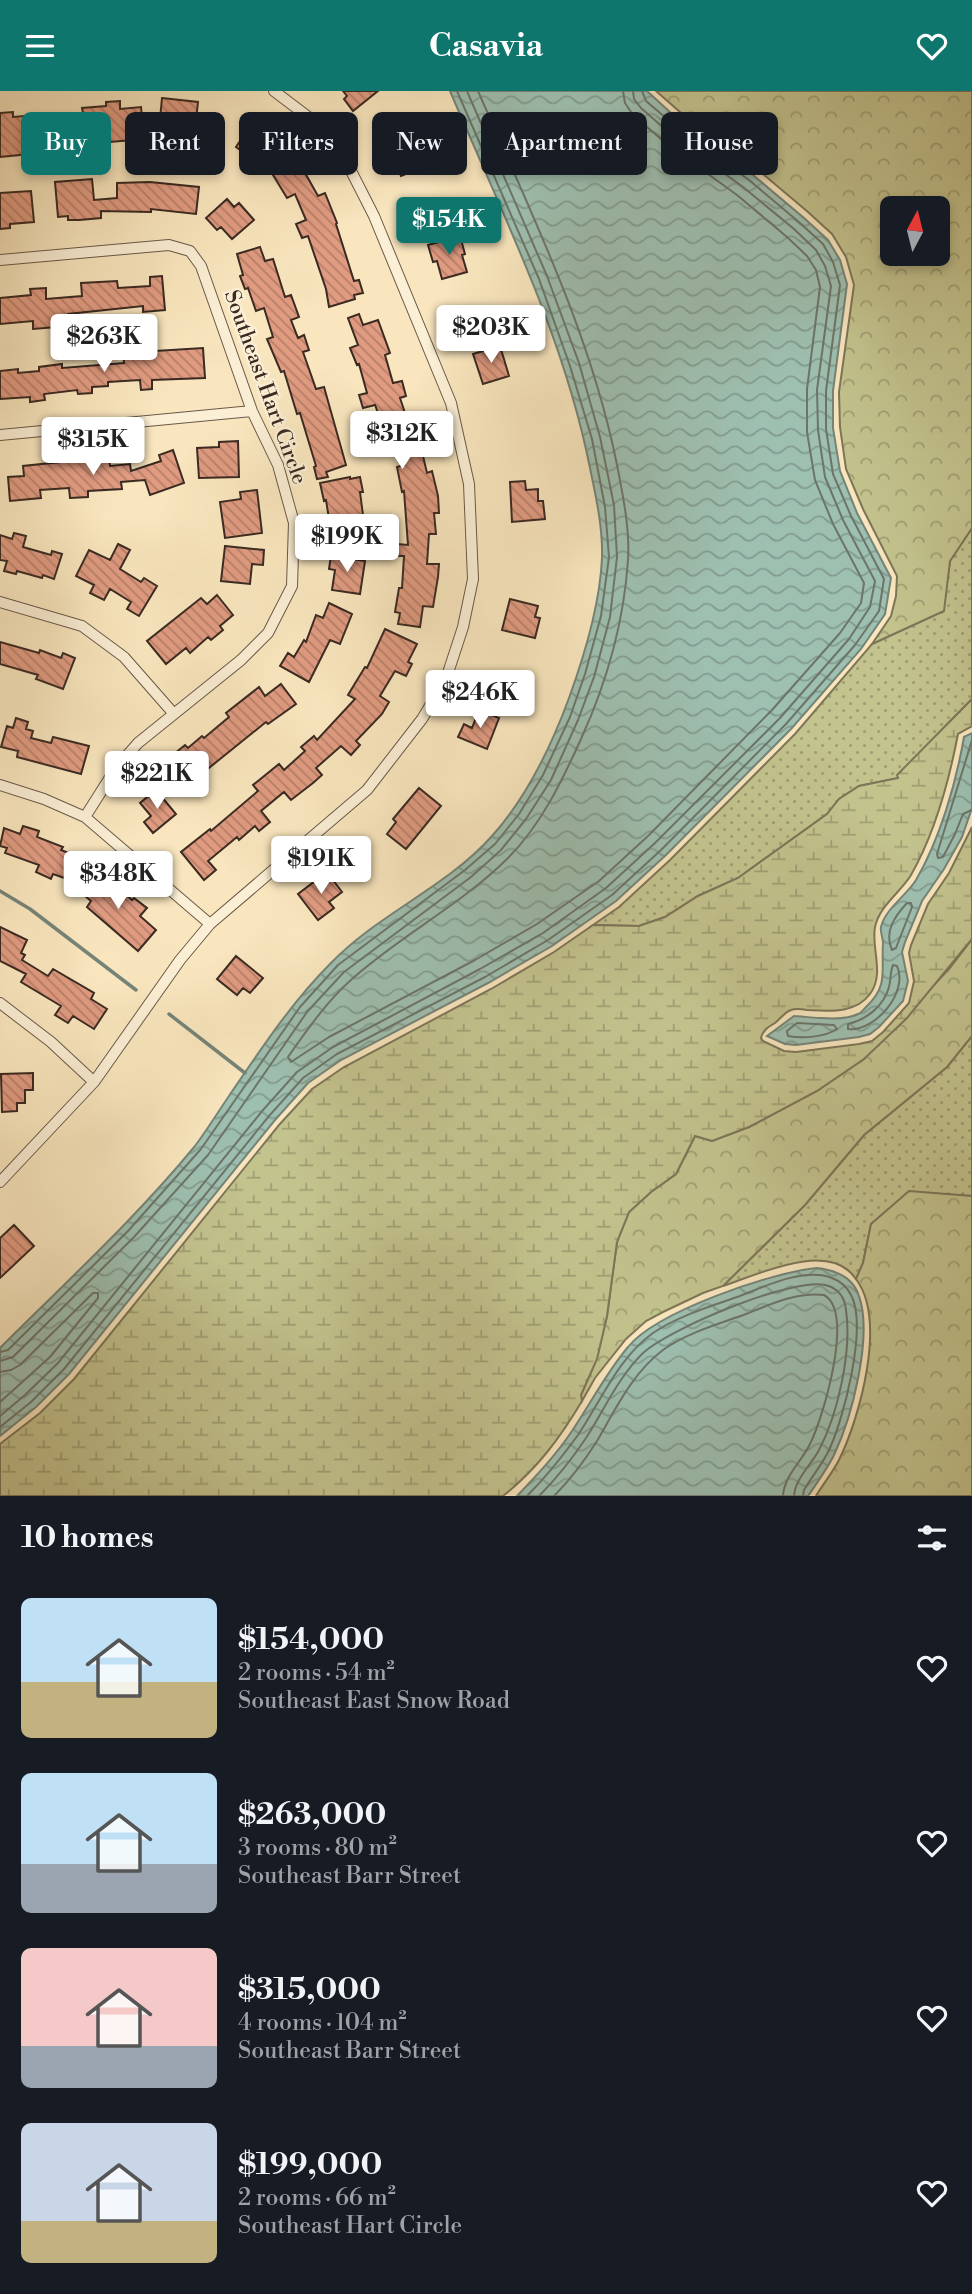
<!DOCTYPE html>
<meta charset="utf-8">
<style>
:root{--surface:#171b24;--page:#20242c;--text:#f1f3f6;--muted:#9ea1a6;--accent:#0f766e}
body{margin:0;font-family:"Libre Bodoni",serif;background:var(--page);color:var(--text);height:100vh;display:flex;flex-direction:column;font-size:26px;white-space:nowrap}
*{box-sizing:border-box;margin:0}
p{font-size:23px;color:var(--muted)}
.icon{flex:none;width:38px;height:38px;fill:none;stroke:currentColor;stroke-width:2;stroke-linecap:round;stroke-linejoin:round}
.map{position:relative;height:1405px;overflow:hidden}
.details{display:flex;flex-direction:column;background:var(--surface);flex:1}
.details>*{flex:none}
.hud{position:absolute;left:21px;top:21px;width:931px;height:63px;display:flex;gap:14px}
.needle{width:46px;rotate:7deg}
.controls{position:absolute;left:880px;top:105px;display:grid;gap:14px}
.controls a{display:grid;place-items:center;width:70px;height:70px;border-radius:10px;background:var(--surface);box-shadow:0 4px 10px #0003;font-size:35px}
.price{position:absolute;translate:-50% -60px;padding:0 16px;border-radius:7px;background:#fff;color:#222;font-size:23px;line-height:46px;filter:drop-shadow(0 2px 4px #0008)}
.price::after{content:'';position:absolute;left:50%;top:42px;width:21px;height:16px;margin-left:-10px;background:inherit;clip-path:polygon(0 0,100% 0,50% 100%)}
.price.on{background:var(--accent);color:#fff}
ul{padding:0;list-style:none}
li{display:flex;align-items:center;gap:21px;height:175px;padding:0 21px}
li span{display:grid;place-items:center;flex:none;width:196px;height:140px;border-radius:10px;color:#555}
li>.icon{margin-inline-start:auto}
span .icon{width:84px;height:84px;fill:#fffc;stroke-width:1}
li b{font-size:30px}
h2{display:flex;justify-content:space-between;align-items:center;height:84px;padding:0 21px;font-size:30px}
.chip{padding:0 24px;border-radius:10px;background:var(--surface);box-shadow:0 4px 10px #0003;font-size:24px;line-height:63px}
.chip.on{background:var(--accent);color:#fff}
header{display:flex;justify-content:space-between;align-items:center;height:91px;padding:0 21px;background:var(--accent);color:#fff;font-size:32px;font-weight:700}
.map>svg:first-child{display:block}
.grass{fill:url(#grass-dots);stroke:#7e7658;stroke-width:2}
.forest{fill:url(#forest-crowns);stroke:#7e7658;stroke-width:2;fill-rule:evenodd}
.wetland{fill:url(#wetland-marsh);stroke:#7e7658;stroke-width:2}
.water{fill:url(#water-waves);stroke:#768478;stroke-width:2}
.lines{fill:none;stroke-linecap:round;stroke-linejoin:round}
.shore{stroke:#6c756a;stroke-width:2}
.stream{stroke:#768478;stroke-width:3.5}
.building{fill:url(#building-back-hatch);stroke:#3a2a22;stroke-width:2}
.minor-casing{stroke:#6a5949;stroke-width:12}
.minor{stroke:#fbefd5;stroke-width:10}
.labels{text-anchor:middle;stroke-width:5;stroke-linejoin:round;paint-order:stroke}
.street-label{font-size:21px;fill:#3a2a22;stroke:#fbefd5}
</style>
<header><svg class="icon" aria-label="menu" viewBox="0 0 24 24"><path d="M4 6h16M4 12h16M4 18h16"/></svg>Casavia<svg class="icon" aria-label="heart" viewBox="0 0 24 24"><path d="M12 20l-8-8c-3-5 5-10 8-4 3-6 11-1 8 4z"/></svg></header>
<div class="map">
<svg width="972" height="1405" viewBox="0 0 972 1405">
<defs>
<pattern id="grass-dots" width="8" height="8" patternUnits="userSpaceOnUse" patternTransform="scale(1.75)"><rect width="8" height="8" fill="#c3c38e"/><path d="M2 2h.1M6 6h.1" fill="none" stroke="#9f9f74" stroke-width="1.8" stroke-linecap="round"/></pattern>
<pattern id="forest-crowns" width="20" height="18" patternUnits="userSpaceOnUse" patternTransform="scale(1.75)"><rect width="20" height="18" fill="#c3c38e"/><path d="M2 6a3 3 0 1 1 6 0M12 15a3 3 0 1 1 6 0" fill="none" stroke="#9f9f74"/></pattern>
<pattern id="wetland-marsh" width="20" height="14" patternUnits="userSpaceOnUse" patternTransform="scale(1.75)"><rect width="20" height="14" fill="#c3c38e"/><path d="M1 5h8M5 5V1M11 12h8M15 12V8" fill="none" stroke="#9f9f74"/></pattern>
<pattern id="water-waves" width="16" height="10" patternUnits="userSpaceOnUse" patternTransform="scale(1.75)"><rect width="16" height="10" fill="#9ec0b1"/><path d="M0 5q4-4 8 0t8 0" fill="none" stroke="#829c90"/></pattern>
<pattern id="building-back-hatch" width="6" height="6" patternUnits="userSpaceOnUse" patternTransform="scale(1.75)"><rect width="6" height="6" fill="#e09b81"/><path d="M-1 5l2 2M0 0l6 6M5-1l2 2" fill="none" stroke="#b77f69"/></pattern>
</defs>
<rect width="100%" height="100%" fill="#f9e6be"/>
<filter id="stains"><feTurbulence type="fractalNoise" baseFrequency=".00286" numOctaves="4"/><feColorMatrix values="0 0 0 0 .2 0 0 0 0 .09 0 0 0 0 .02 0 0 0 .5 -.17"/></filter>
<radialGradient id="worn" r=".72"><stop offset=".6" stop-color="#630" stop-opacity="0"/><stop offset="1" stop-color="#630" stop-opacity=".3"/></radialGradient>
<path class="grass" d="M 972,437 L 972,608 L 898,684 L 899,687 L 859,695 L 839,708 L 827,723 L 738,787 L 698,805 L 665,826 L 639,835 L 593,834 L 619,816 L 670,769 L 795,643 L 872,553 L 943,520 L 950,470 Z
M 972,945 L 972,1105 L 909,1101 L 871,1133 L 863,1172 L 856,1188 C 829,1148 757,1184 723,1195 L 805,1114 L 864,1044 L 947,976 Z"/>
<path class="forest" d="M 656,0 L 972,0 L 972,437 L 950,470 L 944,520 L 872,553 L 891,525 L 896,505 L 897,485 L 863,418 L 846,378 L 840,336 L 839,301 L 854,194 L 846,166 L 832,143 L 808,121 L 757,78 L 688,28 ZM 938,117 L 938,163 L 892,163 L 892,117 Z
M 972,848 L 972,945 L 947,976 L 864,1044 L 805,1114 L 723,1195 L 703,1202 L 663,1221 L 646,1230 L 626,1248 L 595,1287 L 582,1310 L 581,1304 L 597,1267 L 607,1225 L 617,1151 L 629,1121 L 651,1101 L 676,1083 L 695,1045 L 712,1050 L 749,1036 L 817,1000 L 864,968 L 949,878 Z
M 909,1100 L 972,1105 L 972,1405 L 816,1405 C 823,1393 833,1381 839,1369 C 860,1326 887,1229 856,1188 L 863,1172 L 871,1133 Z"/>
<path class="wetland" d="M 972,608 L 972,635 L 958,643 C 949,690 935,742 911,784 C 901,801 879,815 875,836 C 871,857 885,883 870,903 C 855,923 830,920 807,919 C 802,918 796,917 791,919 C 785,921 780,928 775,932 C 768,936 763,939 761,947 L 763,950 L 784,960 L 796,961 L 859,953 L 872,950 L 883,941 L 909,912 L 914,890 L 909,862 L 911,854 L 928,813 L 949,782 L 972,736 L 972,848 L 907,927 L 864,968 L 817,1000 L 749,1036 L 712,1050 L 695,1045 L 676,1083 L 651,1101 L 629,1121 L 617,1151 L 607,1225 L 597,1268 L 581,1304 L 582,1310 C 560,1347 537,1378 503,1405 L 0,1405 L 0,1353 L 40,1322 L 74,1288 L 279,1034 L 312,998 L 344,976 L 491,898 L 554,861 L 593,834 L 639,835 L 665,826 L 698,805 L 738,787 L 827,723 L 839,708 L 859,695 L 898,687 L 897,684 Z"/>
<path class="water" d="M 450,0 L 647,0 L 684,34 L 753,84 L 804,127 L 828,149 L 840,169 L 847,193 L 833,300 L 833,337 L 840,380 L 857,422 L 891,487 L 885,523 L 861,558 L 791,638 L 666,764 L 616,810 L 552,855 L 488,892 L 341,969 L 308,992 L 275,1029 L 69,1283 L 36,1316 L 0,1345 L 0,1257 C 66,1191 136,1127 195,1055 C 207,1039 218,1021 229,1005 C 261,958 291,912 331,872 C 378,823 447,796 492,745 C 527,706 551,656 569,607 C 585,563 600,514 602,467 C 603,437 596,406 590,377 C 564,245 502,122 450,0 Z
M 972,642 L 972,717 L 962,746 L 944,778 L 922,810 L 905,851 L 902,861 L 908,890 L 903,910 L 879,936 L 870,943 L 859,946 L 796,954 L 785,953 L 767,945 L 794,925 C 811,926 843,931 858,923 C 861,922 863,919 866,916 C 889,895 881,879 883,852 C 883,847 880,841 881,836 C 885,818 907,804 916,789 C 940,748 956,692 964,646 Z
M 817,1177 C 835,1179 853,1186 859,1205 C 873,1245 852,1326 834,1364 C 827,1378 817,1392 808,1405 L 517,1405 C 537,1384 556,1364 572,1340 C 591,1312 606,1282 628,1256 C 656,1221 772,1181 817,1177 Z"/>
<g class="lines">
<path class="shore" d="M 478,0 C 531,122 591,243 617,374 C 623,405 630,438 628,469 C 624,530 606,593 581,648 C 562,690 541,734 508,767 C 461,814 401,844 352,888 C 327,910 307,939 288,966 L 291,971 L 329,946 L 475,869 L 537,833 L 599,790 L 648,745 L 772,619 L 840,542 L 861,512 L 864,492 L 833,433 L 815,389 L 807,341 L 807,298 L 820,196 L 816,179 L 807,165 L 787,146 L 737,104 L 668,54 L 633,24 L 625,12 L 623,0
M 972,649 L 937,763 L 938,767 L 943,766 L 955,743 L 963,723 L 972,719
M 907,812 L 911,812 L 912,816 L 896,857 L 892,859 C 884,841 894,826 907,812 Z
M 893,874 L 897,875 C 909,901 875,941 848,938 L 848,933 C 866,929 884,915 889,896 C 891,889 890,881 893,874 Z
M 797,932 L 834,934 L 837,938 C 825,946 803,948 788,945 L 787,940 Z
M 0,1261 L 8,1259 L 128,1140 L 201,1058 L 300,916 L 338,874 L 465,779 L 495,753 L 519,723 L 543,684 L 570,626 L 585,583 L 601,525 L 609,466 L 605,416 L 592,348 L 570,275 L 539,188 L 457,0
M 0,1270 L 13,1266 L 134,1146 L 208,1064 L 307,921 L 344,881 L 471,786 L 501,759 L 526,728 L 551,689 L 578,629 L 594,586 L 610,526 L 617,466 L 614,414 L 600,346 L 579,272 L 547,185 L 467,0
M 0,1281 L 11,1279 L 20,1274 L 93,1202 L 98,1202 L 98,1207 L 50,1266 L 0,1311
M 0,1325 L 25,1304 L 58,1272 L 263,1019 L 297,981 L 333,956 L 480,878 L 543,842 L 606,797 L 655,752 L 780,627 L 849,548 L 870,516 L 875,490 L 843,429 L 825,386 L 818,339 L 817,299 L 831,195 L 825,175 L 816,159 L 794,138 L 743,96 L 674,46 L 641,17 L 634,8 L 633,0
M 0,1336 L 31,1311 L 64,1278 L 269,1025 L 303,987 L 337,963 L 485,886 L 548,849 L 612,804 L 661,759 L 786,633 L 855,554 L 879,520 L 884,488 L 851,425 L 833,383 L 826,338 L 826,300 L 840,194 L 833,171 L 823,153 L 800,132 L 749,89 L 680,39 L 646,10 L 642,0
M 527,1405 C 546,1386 562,1366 578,1344 C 601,1310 618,1267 653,1242 C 678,1225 711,1215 740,1205 C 765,1195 806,1176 832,1187 C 840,1190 847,1196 851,1204 C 868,1235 843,1333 827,1363 C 820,1376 811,1387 804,1399 L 803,1405
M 539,1405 C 557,1387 572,1368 586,1347 C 604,1319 618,1287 642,1263 C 666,1239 797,1183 829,1195 C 839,1199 845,1208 846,1219 C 852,1260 838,1323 819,1359 C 811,1374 795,1388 794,1405
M 554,1405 C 570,1389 585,1369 597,1350 C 615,1319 633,1281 663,1259 C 686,1242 719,1233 746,1223 C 771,1213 797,1201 824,1204 C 855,1221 823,1327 810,1353 C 802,1370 784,1385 783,1405"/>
<path class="stream" d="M 0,800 L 30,818 L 136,899
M 169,923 L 245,982"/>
</g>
<path class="building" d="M 343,0 L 378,0 L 353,20 L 344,8 L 347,5 Z
M 162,7 L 198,11 L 195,38 L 180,37 L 179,45 L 170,44 L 169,50 L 158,49 Z
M 120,10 L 120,18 L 141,16 L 144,48 L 110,51 L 109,45 L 90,47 L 91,53 L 75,54 L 75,48 L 63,49 L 61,24 L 83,22 L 82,17 L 106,15 L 106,11 Z
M 13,21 L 13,26 L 24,25 L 25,30 L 36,29 L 39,62 L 0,66 L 0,22 Z
M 251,34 L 265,44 L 267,42 L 279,50 L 262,75 L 236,56 Z
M 409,45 L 414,58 L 422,55 L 429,74 L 401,85 L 389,52 Z
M 295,64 L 318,105 L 325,102 L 337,132 L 336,133 L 354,190 L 359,189 L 363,202 L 354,204 L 355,208 L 329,216 L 326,198 L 308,145 L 302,147 L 296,133 L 306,129 L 295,103 L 287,107 L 270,79 Z
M 92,88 L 94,109 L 117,107 L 117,92 L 150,91 L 199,96 L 196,123 L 151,118 L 151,121 L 101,120 L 101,127 L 79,129 L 68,129 L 68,125 L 58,126 L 55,91 Z
M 31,100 L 34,131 L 10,133 L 10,137 L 0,138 L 0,102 Z
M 227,108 L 234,116 L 239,112 L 254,129 L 232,148 L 221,136 L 217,139 L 206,127 Z
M 460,145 L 465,163 L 462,164 L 467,181 L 442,188 L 437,170 L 433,171 L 428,154 Z
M 260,156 L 265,170 L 273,168 L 285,206 L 291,204 L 299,226 L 291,229 L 298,247 L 304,244 L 309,259 L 303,261 L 316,298 L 324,296 L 346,374 L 326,381 L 328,386 L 317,388 L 314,376 L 316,375 L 300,322 L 297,323 L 284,280 L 281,281 L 267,248 L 273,246 L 264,217 L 256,220 L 248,197 L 245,198 L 240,185 L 243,184 L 237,163 Z
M 162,185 L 165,219 L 143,221 L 143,215 L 68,223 L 69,235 L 33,238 L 33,230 L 0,233 L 0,207 L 31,204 L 30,198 L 46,197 L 46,208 L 82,205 L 81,192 L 117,190 L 118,197 L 150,195 L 150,186 Z
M 359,223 L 363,234 L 378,229 L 390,262 L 385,264 L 393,292 L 402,290 L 406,305 L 400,307 L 410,337 L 418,334 L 422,347 L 419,348 L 427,382 L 432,380 L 438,405 L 439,422 L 434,422 L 436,443 L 429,443 L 427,473 L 439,473 L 438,486 L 433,516 L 423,515 L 420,536 L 398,533 L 400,522 L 395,521 L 399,497 L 402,497 L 404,465 L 397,465 L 398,453 L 408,454 L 404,400 L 402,401 L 397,376 L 404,374 L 400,355 L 392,357 L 390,351 L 383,353 L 377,337 L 383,335 L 375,314 L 363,317 L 359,304 L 367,302 L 359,273 L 357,274 L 350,257 L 358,254 L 348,227 Z
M 500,255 L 509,285 L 483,293 L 473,263 Z
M 203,257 L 205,287 L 152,289 L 152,298 L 141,299 L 140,289 L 108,291 L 108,295 L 92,296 L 92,302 L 78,303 L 77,299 L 44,303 L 45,309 L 30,311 L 30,306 L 0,308 L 0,280 L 18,278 L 18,282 L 39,280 L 39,276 L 62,273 L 62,277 L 124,272 L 123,262 Z
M 238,350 L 239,386 L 199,387 L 197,357 L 219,356 L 219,351 Z
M 173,359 L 184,392 L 150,404 L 145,389 L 121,391 L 122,398 L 88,400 L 88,406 L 70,407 L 69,397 L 40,399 L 41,407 L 10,410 L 8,386 L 24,385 L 23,375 L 70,370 L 70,367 L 109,364 L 110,375 L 130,373 L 131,380 L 161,370 L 159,364 Z
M 350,386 L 350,388 L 360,386 L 363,401 L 360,401 L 364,432 L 359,432 L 362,451 L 339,455 L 335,433 L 330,434 L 326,409 L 324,410 L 320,392 Z
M 525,390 L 526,399 L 538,398 L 538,410 L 543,410 L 545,428 L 512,431 L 510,391 Z
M 257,399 L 262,442 L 225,447 L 220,411 L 241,408 L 240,401 Z
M 14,442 L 26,445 L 23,456 L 51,464 L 52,460 L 62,463 L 54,488 L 43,484 L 42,487 L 17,480 L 16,483 L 4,480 L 7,470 L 0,469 L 0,444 L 12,448 Z
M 118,453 L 130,459 L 120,478 L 141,491 L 144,487 L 157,495 L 139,525 L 127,518 L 131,511 L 110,498 L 104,509 L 90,502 L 94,494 L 76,485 L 89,459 L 110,469 Z
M 225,455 L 264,459 L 263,474 L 252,473 L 250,493 L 221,490 Z
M 331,465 L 365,470 L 360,503 L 332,499 L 335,479 L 329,478 Z
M 217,504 L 233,524 L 220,535 L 223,539 L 211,549 L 208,546 L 190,562 L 186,557 L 166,573 L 147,550 L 201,507 L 207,513 Z
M 510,508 L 538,515 L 535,526 L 540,527 L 535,547 L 502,539 Z
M 329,512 L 352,523 L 340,553 L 330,549 L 309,591 L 280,575 L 288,562 L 294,566 L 304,549 L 306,551 L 316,524 L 323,527 Z
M 385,538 L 417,553 L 408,571 L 412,573 L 406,585 L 395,580 L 380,605 L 389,611 L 382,623 L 356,650 L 360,654 L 351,664 L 341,655 L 316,677 L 322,684 L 313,692 L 291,709 L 284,701 L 261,720 L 270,731 L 259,740 L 255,735 L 239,749 L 237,746 L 208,770 L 216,779 L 204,789 L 181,761 L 210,738 L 211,740 L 258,700 L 253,694 L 279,673 L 284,679 L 305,660 L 301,656 L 314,645 L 317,649 L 355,608 L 348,604 L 365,576 L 367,577 Z
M 0,551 L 39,562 L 40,559 L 61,567 L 63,562 L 75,567 L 63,598 L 36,588 L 38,584 L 0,573 Z
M 281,593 L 296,613 L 268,633 L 266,631 L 194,689 L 173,664 L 185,654 L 188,657 L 202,645 L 204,647 L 229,626 L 226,622 L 259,596 L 265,605 Z
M 479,619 L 499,627 L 487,658 L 458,646 L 464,633 L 472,637 Z
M 16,627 L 28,631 L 26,638 L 33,640 L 31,647 L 51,652 L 53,646 L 89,655 L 81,683 L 17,666 L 18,660 L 1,656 L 7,635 L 13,637 Z
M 419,697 L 441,715 L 406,758 L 387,743 L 396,731 L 393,728 Z
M 156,699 L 176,723 L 153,742 L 144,731 L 151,725 L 140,712 Z
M 23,735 L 39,740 L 37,746 L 63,756 L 61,759 L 79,766 L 70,789 L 53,783 L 51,788 L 36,781 L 39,774 L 5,762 L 7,757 L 0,755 L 4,737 L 20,743 Z
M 96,781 L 111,794 L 113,792 L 132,809 L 134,807 L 147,817 L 140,825 L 156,839 L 138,860 L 87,816 L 91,810 L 79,800 Z
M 327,781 L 342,801 L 329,811 L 334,817 L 318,829 L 298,803 Z
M 0,836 L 27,849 L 21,862 L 25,864 L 22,869 L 48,885 L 53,878 L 94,902 L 91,908 L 107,918 L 94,938 L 73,925 L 68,932 L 55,924 L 61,915 L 21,891 L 26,883 L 0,870 Z
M 236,865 L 263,887 L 250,902 L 243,897 L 237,904 L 217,888 Z
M 33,982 L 33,999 L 25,999 L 25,1012 L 17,1012 L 17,1020 L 2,1021 L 1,983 Z
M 14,1134 L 34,1155 L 0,1187 L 0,1147 Z"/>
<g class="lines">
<g class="minor-casing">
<path id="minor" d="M 0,169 L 169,154 L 190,160 L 201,175 L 252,320 L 278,374 L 294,432 L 292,495 L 268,542 L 241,569 L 138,652 L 116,677 L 85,726
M 0,344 L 252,320
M 0,511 L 82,535 L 124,566 L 174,623
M 0,694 L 44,708 L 85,726 L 210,833
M 0,912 L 51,951 L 94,991
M 0,1091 L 94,991 L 180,869 L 210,833 L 367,699 L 422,628 L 446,588 L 463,536 L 473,488 L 469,393 L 451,312 L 374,125 L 345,68 L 311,28 L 274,0"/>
</g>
<use href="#minor" class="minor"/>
</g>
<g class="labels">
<g class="street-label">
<text transform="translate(266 296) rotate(70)" y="7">Southeast Hart Circle</text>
</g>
</g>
<rect width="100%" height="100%" filter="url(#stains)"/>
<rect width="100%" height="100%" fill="url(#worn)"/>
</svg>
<div class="controls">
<a><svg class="needle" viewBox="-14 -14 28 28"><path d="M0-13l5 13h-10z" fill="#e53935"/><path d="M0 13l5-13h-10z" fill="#9ea1a6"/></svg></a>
</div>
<b class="price on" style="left:449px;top:166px">$154K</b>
<b class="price" style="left:491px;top:274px">$203K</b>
<b class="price" style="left:104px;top:283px">$263K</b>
<b class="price" style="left:402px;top:380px">$312K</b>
<b class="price" style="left:93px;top:386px">$315K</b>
<b class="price" style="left:347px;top:483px">$199K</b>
<b class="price" style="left:480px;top:639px">$246K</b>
<b class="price" style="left:157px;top:720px">$221K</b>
<b class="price" style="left:321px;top:805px">$191K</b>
<b class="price" style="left:118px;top:820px">$348K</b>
<div class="hud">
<a class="chip on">Buy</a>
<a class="chip">Rent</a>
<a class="chip">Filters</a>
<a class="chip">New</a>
<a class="chip">Apartment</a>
<a class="chip">House</a>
</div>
</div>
<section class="details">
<h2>10 homes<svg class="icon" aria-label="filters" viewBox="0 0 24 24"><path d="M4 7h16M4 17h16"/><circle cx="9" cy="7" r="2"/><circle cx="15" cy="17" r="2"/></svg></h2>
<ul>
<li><span style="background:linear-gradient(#bfe0f5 60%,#c2b280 0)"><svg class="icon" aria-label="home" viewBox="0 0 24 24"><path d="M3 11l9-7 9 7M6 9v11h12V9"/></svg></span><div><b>$154,000</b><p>2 rooms · 54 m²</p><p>Southeast East Snow Road</p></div><svg class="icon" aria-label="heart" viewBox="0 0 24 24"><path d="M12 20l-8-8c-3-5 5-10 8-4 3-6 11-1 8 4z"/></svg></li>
<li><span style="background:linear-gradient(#bfe0f5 65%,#9aa5b1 0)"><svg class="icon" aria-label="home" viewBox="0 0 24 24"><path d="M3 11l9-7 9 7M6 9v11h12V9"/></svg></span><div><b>$263,000</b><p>3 rooms · 80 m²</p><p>Southeast Barr Street</p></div><svg class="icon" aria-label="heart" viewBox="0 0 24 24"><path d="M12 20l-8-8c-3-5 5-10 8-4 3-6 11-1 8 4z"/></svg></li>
<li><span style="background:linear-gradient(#f6c9c9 70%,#9aa5b1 0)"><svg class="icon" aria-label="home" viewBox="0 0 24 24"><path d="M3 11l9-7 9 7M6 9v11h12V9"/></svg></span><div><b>$315,000</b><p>4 rooms · 104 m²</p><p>Southeast Barr Street</p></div><svg class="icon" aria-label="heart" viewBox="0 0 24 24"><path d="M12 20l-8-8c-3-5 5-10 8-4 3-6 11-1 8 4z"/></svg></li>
<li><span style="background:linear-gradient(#c9d6e8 70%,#c2b280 0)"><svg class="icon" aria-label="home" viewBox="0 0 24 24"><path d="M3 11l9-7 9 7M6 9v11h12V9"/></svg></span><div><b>$199,000</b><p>2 rooms · 66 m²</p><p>Southeast Hart Circle</p></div><svg class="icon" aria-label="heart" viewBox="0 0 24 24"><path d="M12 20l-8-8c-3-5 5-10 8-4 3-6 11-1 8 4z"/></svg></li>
</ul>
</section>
